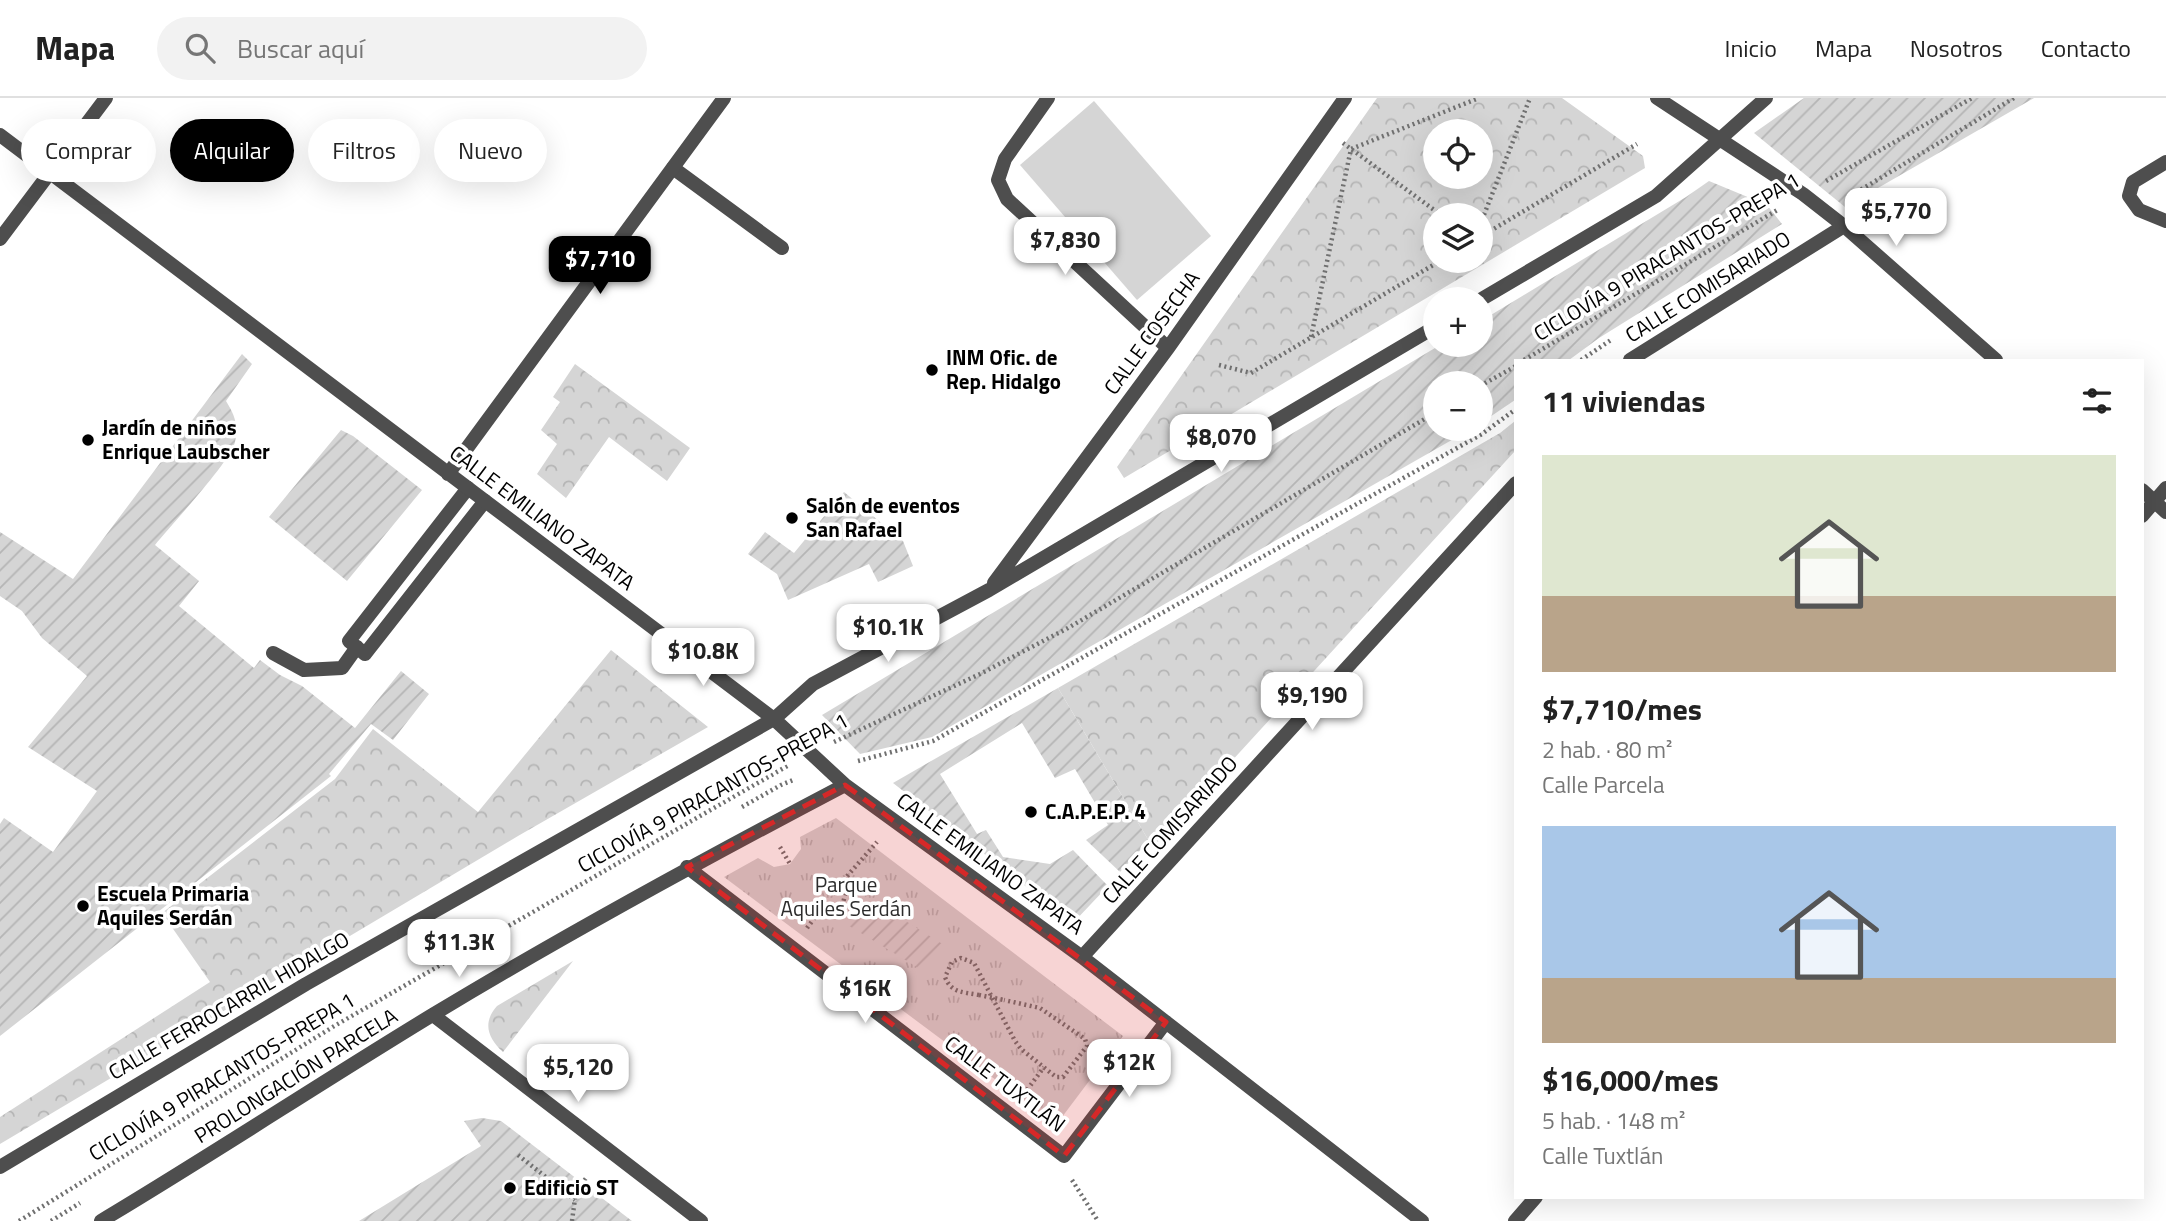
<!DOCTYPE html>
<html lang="es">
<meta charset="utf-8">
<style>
:root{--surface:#fff;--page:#f2f2f2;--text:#222;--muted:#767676;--line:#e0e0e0;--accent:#000}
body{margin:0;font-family:"Titillium Web",sans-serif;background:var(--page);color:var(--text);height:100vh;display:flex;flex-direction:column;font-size:26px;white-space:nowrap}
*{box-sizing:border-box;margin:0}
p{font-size:23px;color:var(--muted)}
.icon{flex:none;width:38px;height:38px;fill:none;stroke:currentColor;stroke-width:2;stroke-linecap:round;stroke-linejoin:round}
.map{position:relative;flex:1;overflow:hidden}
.side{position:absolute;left:1514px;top:261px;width:630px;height:840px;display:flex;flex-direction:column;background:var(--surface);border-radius:0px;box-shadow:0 7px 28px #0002}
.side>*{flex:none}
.banner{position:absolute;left:21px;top:21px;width:665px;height:63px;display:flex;gap:14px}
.tools{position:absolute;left:1423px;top:21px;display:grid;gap:14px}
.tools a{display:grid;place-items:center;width:70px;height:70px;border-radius:50%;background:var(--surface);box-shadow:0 7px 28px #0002;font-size:35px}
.price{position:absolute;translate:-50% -60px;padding:0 16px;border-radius:14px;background:#fff;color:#222;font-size:23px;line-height:46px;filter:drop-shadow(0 2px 4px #0008)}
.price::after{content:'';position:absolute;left:50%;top:42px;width:21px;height:16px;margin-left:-10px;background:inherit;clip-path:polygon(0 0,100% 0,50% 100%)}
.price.current{background:var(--accent);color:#fff}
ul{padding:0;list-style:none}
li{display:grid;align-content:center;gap:14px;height:371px;padding:0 28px}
li span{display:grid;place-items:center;height:217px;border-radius:0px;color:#555}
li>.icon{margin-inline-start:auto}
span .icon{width:126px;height:126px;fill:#fffc;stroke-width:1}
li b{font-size:30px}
h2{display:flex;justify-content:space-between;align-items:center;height:84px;padding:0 28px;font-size:30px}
.chip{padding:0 24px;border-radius:32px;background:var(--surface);box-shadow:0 7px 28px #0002;font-size:24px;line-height:63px}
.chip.current{background:var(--accent);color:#fff}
header{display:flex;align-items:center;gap:42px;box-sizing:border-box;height:98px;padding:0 35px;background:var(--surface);border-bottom:2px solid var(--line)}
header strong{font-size:33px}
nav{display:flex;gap:38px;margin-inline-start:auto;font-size:24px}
.search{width:490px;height:63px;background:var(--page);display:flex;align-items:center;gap:18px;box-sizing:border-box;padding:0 24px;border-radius:38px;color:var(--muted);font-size:26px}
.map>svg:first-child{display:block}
.forest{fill:url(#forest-crowns);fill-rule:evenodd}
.park{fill:url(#park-tufts)}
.garden{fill:url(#garden-furrows)}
.pitch{fill:#d5d5d5}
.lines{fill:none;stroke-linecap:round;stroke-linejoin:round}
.path{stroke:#707070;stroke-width:4.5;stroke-dasharray:2 3.5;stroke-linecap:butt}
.service{stroke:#4e4e4e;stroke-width:14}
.minor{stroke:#4e4e4e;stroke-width:14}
.path-bridge{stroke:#707070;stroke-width:4.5;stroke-dasharray:2 3.5;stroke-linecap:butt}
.marked{fill:#d62828;fill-opacity:0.2;stroke:#d62828;stroke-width:5;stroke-dasharray:14 9;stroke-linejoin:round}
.poi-dot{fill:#000;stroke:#fff;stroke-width:2.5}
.labels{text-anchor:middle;stroke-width:7;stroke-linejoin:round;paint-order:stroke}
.street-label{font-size:21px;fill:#000;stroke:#fff}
.poi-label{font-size:21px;font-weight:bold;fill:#000;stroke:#fff;text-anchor:start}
.park-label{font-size:21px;fill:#2c2c2c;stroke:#fff}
</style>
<header>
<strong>Mapa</strong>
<div class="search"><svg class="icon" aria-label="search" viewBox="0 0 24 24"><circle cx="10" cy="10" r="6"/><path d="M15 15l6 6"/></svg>Buscar aquí</div>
<nav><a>Inicio</a><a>Mapa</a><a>Nosotros</a><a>Contacto</a></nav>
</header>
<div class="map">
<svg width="2166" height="1123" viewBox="0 0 2166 1123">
<defs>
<pattern id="forest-crowns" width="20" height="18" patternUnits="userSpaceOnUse" patternTransform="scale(1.75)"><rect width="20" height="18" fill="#d5d5d5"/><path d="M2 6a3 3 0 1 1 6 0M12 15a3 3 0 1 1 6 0" fill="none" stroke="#b5b5b5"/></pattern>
<pattern id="park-tufts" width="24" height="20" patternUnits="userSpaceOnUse" patternTransform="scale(1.75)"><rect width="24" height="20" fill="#d5d5d5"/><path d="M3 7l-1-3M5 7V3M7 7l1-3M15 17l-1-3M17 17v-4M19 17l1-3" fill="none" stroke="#b5b5b5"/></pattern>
<pattern id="garden-furrows" width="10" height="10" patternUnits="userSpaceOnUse" patternTransform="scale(1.75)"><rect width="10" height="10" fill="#d5d5d5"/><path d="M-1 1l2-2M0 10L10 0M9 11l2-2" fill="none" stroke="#b5b5b5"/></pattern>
</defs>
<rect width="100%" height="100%" fill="#fff"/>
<path class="forest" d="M 1377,0 L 1562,0 L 1643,58 L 1645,70 L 1124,380 L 1117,369 ZM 1480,33 L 1480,79 L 1435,79 L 1435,33 ZM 1480,117 L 1480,163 L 1435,163 L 1435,117 Z
M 575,266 L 690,350 L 667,383 L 609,339 L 566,400 L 537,376 L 557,346 L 541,332 L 560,304 L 553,299 Z
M 1515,323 L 1515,353 L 1155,747 L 1149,743 L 1058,590 L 1500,335 Z
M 611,552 L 708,629 L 518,738 L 0,1046 L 0,1019 L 210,884 L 162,815 L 335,681 L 373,631 L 478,714 Z
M 573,863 L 503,954 C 488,940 482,925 497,908 Z"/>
<path class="park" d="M 836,720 L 1123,938 L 1056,1027 L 724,779 L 758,760 L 774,769 L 790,766 L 801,751 L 800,739 Z"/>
<path class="garden" d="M 1804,0 L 2034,0 L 1845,109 L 1754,35 Z
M 1709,83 L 1767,107 L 1782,126 L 1599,240 L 1569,262 L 1516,262 L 1515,302 L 1481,325 L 1480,285 L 1435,285 L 1435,331 L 1471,331 L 932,639 L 860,656 L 822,617 L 1440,247 L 1480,247 L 1481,223 L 1686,99 Z
M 242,256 L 252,266 L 226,303 C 234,316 239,327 235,344 C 231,363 171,427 155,447 L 199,483 L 179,508 L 254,570 L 260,562 L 280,577 L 302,588 L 355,630 L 401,573 L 429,596 L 393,642 L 371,626 L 329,676 L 331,678 L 0,938 L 0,726 L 4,720 L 53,754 L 97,693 L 28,649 L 87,578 L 42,540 L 22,513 L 0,498 L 0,434 L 73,481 Z
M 341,332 L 353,338 L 422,392 L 347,483 L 269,419 Z
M 844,394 L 903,443 L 913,468 L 878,484 L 869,466 L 788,502 L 777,476 L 748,456 L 765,434 L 794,455 Z
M 1058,590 L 1149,743 L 1120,774 L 1086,742 L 1108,727 L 1075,671 L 1055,680 L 1022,625 L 940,676 L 977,736 L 986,732 L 1003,759 L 1050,766 L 1073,752 L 1108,788 L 1073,825 L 893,685 Z
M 866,798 L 944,847 L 925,874 L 846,826 Z
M 482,1020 L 501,1023 L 632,1123 L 359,1123 L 481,1048 L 464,1023 Z"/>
<path class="pitch" d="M 1094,3 L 1211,138 L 1137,202 L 1020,67 Z"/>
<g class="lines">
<path class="path" d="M 1343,45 L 1441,117
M 1826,83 L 1972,0
M 1847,100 L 2014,0
M 1480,127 L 1530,0
M 1480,139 L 1637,46
M 1311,239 L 1351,51 L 1479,0
M 1524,262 L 1779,111
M 1581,262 L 1611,242
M 1219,267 L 1251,275 L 1440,163
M 1480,288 L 1516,268
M 834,644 L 980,576 L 1068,530 L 1435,315
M 858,663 L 933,643 L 1482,336 L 1516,311
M 742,709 L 781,687 L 793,682
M 780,749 L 790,766
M 807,830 L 821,811 L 832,811 L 843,805 L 846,793 L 842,784 L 877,744
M 979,897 C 963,894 951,895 945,879 L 952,864 L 961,860 L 974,865 L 1015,943 L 1021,951 L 1056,979 L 1063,979 L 1087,948 L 1085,941 L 1040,910 L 1004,902
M 1024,996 L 1044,969
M 518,1057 L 575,1102
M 1072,1082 L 1098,1123
M 19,1123 L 336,927 L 789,667
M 51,1123 L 80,1105
M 572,1123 L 576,1093 L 587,1079"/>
<path class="service" d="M 673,70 L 782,150
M 468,390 L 349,543 L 365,556 L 485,403
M 273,555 L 304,572 L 342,570 L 357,549"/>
<path class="minor" d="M 1048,0 L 1005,61 L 998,82 L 1007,101 L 1168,250
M 1657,0 L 1803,96 L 1844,128 L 1996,262
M 0,37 L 774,621 L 845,687 L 1082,859 L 1422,1123
M 2166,64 L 2133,84 L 2129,98 L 2139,112 L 2166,123
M 0,141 L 106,0
M 1480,202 L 1656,98 L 1766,0
M 1630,262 L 1844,128
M 448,376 L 724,0
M 2142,392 L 2166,414
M 2142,418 L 2166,390
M 994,485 L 1168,250 L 1345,0
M 687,769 L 1064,1058 L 1166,924
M 1082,859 L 1516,385
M 433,917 L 701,1123
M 0,1069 L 306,886 L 774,621 L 813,586 L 989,492 L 1435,229
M 101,1123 C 213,1056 322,984 434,916 C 568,835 706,760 845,687
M 1515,1123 L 1536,1099"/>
<path class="path-bridge" d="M 979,897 L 1004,902"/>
</g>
<path class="marked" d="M 845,687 L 1166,924 L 1064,1058 L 687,769 Z"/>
<g class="poi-dot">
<circle cx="932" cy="272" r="7"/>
<circle cx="88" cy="342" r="7"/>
<circle cx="792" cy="420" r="7"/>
<circle cx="1031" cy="714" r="7"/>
<circle cx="83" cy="808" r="7"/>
<circle cx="510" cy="1090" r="7"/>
</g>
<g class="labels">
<g class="street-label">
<text transform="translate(1667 159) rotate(-31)" y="7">CICLOVÍA 9 PIRACANTOS-PREPA 1</text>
<text transform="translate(1708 189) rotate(-32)" y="7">CALLE COMISARIADO</text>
<text transform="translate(1152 235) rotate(-54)" y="7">CALLE COSECHA</text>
<text transform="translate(542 420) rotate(37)" y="7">CALLE EMILIANO ZAPATA</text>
<text transform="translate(713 695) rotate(-29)" y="7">CICLOVÍA 9 PIRACANTOS-PREPA 1</text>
<text transform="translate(1170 732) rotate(-48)" y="7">CALLE COMISARIADO</text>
<text transform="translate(990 766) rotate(36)" y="7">CALLE EMILIANO ZAPATA</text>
<text transform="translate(229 908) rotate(-30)" y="7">CALLE FERROCARRIL HIDALGO</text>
<text transform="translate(296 978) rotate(-32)" y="7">PROLONGACIÓN PARCELA</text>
<text transform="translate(222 979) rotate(-31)" y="7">CICLOVÍA 9 PIRACANTOS-PREPA 1</text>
<text transform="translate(1005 986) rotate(37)" y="7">CALLE TUXTLÁN</text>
</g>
<g class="poi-label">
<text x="946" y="267">INM Ofic. de<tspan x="946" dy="24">Rep. Hidalgo</tspan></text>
<text x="102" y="337">Jardín de niños<tspan x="102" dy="24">Enrique Laubscher</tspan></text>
<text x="806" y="415">Salón de eventos<tspan x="806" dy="24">San Rafael</tspan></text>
<text x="1045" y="721">C.A.P.E.P. 4</text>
<text x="97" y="803">Escuela Primaria<tspan x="97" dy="24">Aquiles Serdán</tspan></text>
<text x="524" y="1097">Edificio ST</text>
</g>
<g class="park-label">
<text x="846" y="794">Parque<tspan x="846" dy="24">Aquiles Serdán</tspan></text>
</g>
</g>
</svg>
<div class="tools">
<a><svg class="icon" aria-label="locate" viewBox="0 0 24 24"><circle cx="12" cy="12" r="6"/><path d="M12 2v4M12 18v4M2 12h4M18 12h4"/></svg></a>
<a><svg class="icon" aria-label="layers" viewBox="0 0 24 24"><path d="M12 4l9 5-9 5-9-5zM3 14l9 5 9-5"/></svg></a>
<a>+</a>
<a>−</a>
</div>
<b class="price" style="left:1896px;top:150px">$5,770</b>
<b class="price" style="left:1065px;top:179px">$7,830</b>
<b class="price current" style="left:600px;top:198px">$7,710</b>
<b class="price" style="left:1221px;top:376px">$8,070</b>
<b class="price" style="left:888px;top:566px">$10.1K</b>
<b class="price" style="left:703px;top:590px">$10.8K</b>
<b class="price" style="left:1312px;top:634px">$9,190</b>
<b class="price" style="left:459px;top:881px">$11.3K</b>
<b class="price" style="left:865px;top:927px">$16K</b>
<b class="price" style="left:1129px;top:1001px">$12K</b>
<b class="price" style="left:578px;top:1006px">$5,120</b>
<div class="banner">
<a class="chip">Comprar</a>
<a class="chip current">Alquilar</a>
<a class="chip">Filtros</a>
<a class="chip">Nuevo</a>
</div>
<section class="side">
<h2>11 viviendas<svg class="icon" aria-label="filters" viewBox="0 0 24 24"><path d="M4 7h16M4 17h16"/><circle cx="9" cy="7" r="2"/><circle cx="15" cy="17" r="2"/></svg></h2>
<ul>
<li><span style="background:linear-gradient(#dfe7d0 65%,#b9a48a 0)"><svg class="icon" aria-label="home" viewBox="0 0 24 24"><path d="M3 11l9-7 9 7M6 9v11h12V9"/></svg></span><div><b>$7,710/mes</b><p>2 hab. · 80 m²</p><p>Calle Parcela</p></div></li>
<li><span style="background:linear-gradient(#a9c7e8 70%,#b9a48a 0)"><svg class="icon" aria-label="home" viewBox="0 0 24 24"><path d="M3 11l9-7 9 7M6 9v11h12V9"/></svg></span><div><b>$16,000/mes</b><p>5 hab. · 148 m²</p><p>Calle Tuxtlán</p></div></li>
</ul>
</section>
</div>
